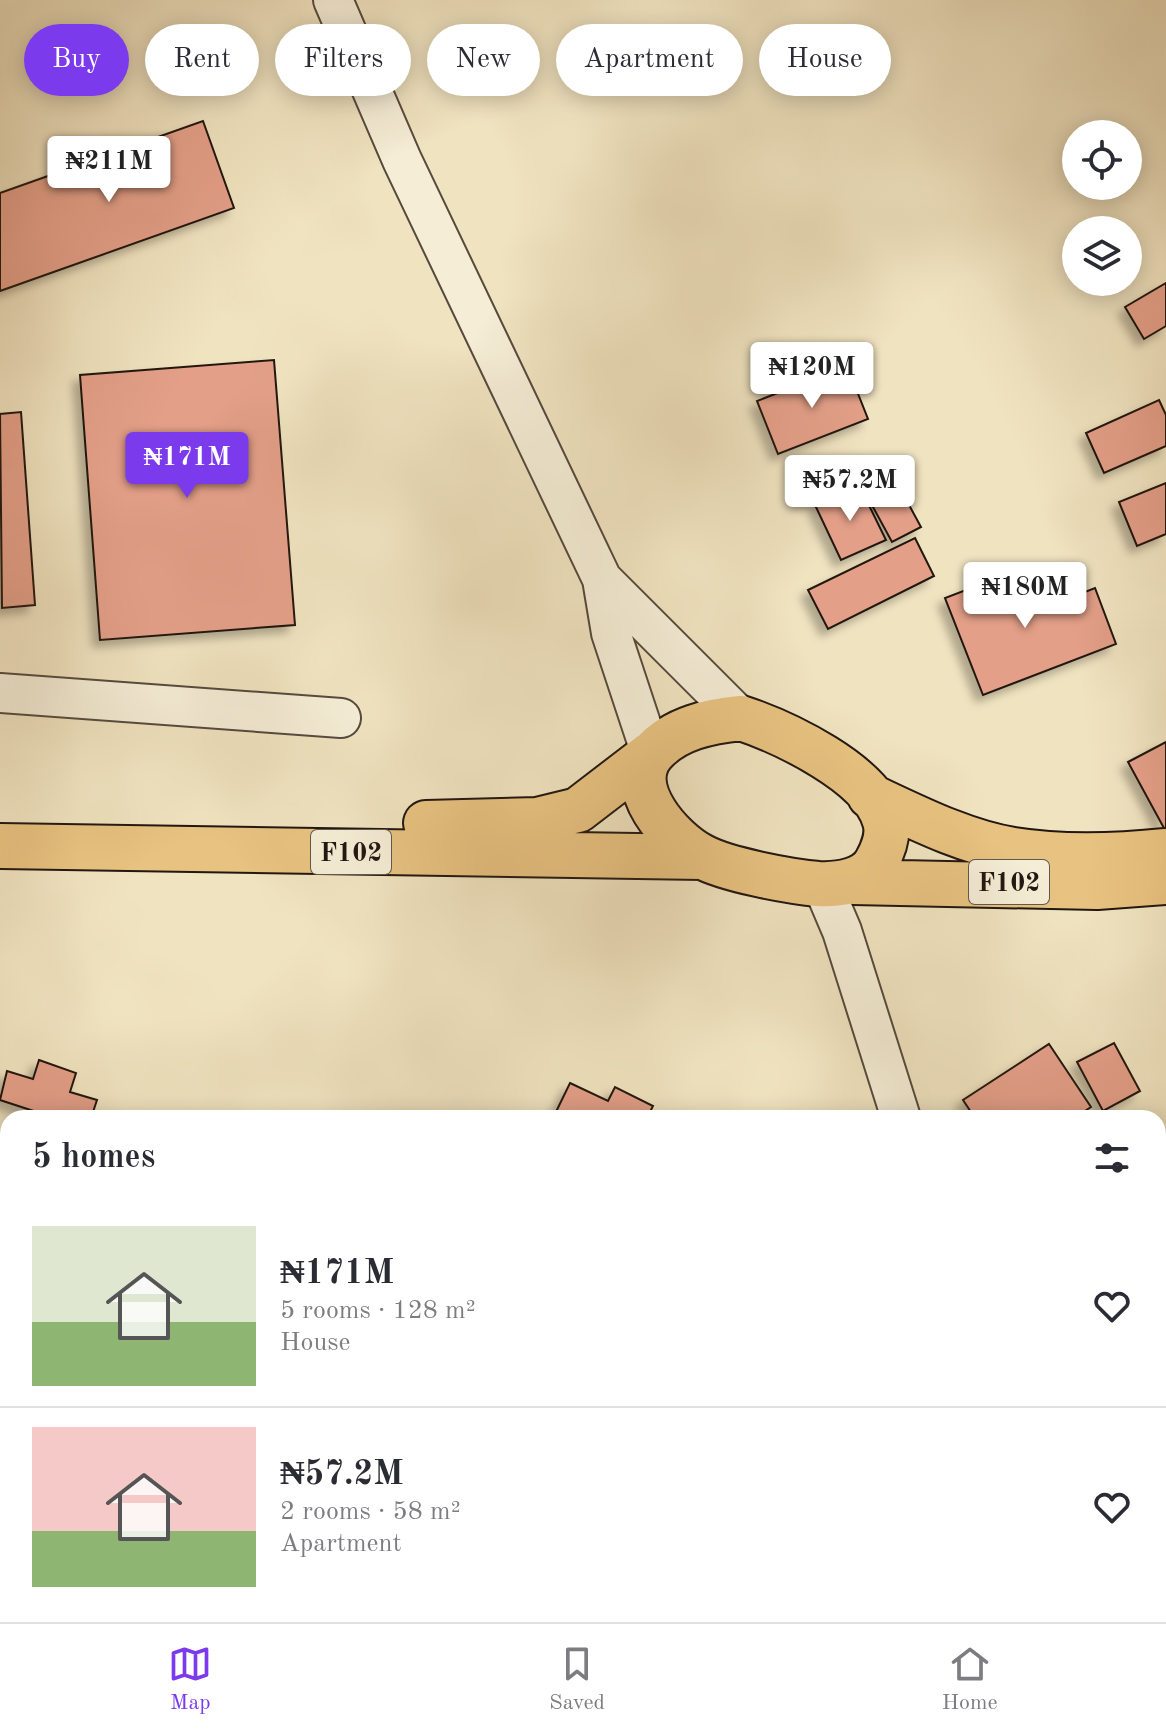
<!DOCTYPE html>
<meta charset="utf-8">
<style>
:root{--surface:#fff;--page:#f2f2f3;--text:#2b2b33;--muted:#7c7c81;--line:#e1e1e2;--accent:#7c3aed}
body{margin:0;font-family:"Old Standard TT",serif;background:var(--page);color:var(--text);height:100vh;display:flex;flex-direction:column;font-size:30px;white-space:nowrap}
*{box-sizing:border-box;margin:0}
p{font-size:26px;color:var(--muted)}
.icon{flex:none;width:44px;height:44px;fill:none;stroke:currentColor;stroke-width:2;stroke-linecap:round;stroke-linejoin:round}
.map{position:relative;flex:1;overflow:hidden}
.side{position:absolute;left:0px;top:1110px;width:1166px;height:512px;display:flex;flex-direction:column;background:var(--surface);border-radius:24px 24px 0 0;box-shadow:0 4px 20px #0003}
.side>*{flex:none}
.banner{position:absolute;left:24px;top:24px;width:1118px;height:72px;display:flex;gap:16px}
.buttons{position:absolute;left:1062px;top:120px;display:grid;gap:16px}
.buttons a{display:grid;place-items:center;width:80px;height:80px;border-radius:50%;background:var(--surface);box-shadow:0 4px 20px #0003;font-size:40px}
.price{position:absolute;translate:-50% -68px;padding:0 18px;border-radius:8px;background:#fff;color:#222;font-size:26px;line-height:52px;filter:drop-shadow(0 2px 4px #0008)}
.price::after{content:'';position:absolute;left:50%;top:48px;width:24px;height:18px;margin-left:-12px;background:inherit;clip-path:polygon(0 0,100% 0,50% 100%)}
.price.current{background:var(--accent);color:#fff}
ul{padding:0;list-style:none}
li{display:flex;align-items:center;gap:24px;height:200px;padding:0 32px}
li+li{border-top:2px solid var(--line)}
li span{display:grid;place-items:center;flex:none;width:224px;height:160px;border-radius:0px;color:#555}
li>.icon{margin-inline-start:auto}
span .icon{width:96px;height:96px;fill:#fffc;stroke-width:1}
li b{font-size:34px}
h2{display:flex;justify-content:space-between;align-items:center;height:96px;padding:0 32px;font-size:34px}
.pill{padding:0 28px;border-radius:36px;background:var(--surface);box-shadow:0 4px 20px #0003;font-size:28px;line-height:72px}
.pill.current{background:var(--accent);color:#fff}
.tab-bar{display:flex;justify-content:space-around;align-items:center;height:112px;border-top:2px solid var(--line);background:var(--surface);font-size:22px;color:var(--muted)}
.tab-bar a{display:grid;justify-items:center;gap:4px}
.tab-bar .current{color:var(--accent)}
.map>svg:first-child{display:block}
.building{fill:#e39f88;stroke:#211711;stroke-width:2;filter:url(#shadow)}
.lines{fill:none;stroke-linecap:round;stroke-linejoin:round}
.minor-casing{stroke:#554a3d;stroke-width:42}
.major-casing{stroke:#211711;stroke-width:48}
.minor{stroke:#f5edd6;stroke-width:38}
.major{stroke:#e8c280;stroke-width:44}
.labels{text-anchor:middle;stroke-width:6;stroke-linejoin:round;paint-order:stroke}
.shield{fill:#f5edd6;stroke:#61574c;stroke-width:2}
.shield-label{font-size:26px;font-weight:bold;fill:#211711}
</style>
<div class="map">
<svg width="1166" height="1622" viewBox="0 0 1166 1622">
<defs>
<filter id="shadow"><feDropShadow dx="-7" dy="7" stdDeviation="4" flood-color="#0004"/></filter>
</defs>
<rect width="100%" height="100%" fill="#f0e3c0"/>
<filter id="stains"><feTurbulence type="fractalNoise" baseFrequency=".0025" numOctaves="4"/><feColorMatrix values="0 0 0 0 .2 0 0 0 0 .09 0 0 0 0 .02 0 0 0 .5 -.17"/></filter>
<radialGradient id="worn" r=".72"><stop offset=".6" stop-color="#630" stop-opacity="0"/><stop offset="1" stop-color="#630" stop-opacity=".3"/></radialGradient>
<path class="building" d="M 203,121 L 234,208 L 0,291 L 0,193 Z
M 1166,283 L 1166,326 L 1144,339 L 1125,307 Z
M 274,360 L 295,625 L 100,640 L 80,375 Z
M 847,366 L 868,419 L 778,454 L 757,401 Z
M 1159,400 L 1166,415 L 1166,446 L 1104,473 L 1086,433 Z
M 21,412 L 35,605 L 2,608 L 0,414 Z
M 896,481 L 921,527 L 892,542 L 867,496 Z
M 1166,483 L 1166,534 L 1137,546 L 1119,502 Z
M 859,485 L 886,540 L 841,560 L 815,505 Z
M 915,538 L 934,576 L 828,629 L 808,590 Z
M 1026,567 L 1042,609 L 1095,588 L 1116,644 L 983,695 L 945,598 Z
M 1166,742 L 1166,830 L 1165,830 L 1128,762 Z
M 1114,1043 L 1140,1091 L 1103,1111 L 1077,1062 Z
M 1049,1044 L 1091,1107 L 1074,1118 L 975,1118 L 963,1100 Z
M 39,1060 L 76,1073 L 70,1092 L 97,1100 L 91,1118 L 55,1118 L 0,1100 L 7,1071 L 33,1079 Z
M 570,1083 L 608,1101 L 615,1087 L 653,1106 L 647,1118 L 553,1118 Z
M 1158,1135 L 1166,1136 L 1166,1190 L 1158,1188 Z
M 1166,1270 L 1166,1329 L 1158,1332 L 1158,1273 Z
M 0,1425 L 8,1426 L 8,1491 L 0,1490 Z
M 0,1510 L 8,1511 L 8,1590 L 0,1590 Z
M 1166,1530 L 1166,1571 L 1158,1571 L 1158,1531 Z
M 149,1614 L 179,1614 L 177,1622 L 147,1622 Z
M 722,1614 L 823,1614 L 823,1615 L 780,1622 L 723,1622 Z"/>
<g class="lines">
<g class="minor-casing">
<path id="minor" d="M 333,0 L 402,160 L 602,579 L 611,633 L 651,754
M 602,579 L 741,718
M 0,693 L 341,718
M 822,884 L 842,931 L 901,1118
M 1096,1614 L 1097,1622
M 426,1622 L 427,1614"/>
</g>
<g class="major-casing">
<path id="major" d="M 741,718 C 783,732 872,773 885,821 C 889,834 883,850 877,861 C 867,881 839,885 818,884 C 788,881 727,870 701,856 C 671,840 623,787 653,753 C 675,728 710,721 741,718 Z
M 870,796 C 915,817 964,842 1013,850 C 1063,858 1116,856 1166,851
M 426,823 L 537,820 L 578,810 L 651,754
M 0,846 L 702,857
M 853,882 L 1097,887 L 1166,882"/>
</g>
<use href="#minor" class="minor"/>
<use href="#major" class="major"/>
</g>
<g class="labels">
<g class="shield">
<rect x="311" y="830" width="80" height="44" rx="6"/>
<rect x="969" y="860" width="80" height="44" rx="6"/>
</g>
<g class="shield-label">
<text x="351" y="861">F102</text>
<text x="1009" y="891">F102</text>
</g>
</g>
<rect width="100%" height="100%" filter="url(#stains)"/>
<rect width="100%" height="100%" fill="url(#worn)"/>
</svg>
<div class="buttons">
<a><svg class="icon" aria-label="locate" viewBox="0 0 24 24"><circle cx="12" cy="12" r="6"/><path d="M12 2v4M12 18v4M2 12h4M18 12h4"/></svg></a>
<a><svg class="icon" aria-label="layers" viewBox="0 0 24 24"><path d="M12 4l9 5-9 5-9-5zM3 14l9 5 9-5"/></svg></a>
</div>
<b class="price" style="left:109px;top:204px">₦211M</b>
<b class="price" style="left:812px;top:410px">₦120M</b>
<b class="price current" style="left:187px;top:500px">₦171M</b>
<b class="price" style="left:850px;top:523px">₦57.2M</b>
<b class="price" style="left:1025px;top:630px">₦180M</b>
<div class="banner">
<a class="pill current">Buy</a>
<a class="pill">Rent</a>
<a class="pill">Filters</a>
<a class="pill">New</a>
<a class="pill">Apartment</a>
<a class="pill">House</a>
</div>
<section class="side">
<h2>5 homes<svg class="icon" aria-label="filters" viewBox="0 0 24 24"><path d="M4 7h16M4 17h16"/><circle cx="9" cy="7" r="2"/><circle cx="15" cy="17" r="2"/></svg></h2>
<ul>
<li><span style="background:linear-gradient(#dfe7d0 60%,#8fb573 0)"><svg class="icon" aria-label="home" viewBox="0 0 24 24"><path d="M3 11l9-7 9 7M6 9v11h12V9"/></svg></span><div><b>₦171M</b><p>5 rooms · 128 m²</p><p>House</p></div><svg class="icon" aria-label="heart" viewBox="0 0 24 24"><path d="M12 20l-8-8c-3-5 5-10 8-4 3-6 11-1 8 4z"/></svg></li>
<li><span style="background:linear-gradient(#f6c9c9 65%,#8fb573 0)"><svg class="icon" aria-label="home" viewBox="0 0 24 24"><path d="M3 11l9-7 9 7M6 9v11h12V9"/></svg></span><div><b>₦57.2M</b><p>2 rooms · 58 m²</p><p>Apartment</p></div><svg class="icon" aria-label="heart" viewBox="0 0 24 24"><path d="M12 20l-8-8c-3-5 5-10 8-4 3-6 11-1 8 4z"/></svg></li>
</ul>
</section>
</div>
<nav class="tab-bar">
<a class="current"><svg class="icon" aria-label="map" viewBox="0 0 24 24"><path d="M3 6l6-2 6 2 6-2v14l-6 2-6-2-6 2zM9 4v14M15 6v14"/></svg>Map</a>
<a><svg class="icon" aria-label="saved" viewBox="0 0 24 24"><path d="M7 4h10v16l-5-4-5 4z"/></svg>Saved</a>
<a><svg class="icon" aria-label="home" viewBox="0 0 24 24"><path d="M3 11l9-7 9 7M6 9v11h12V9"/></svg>Home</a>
</nav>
